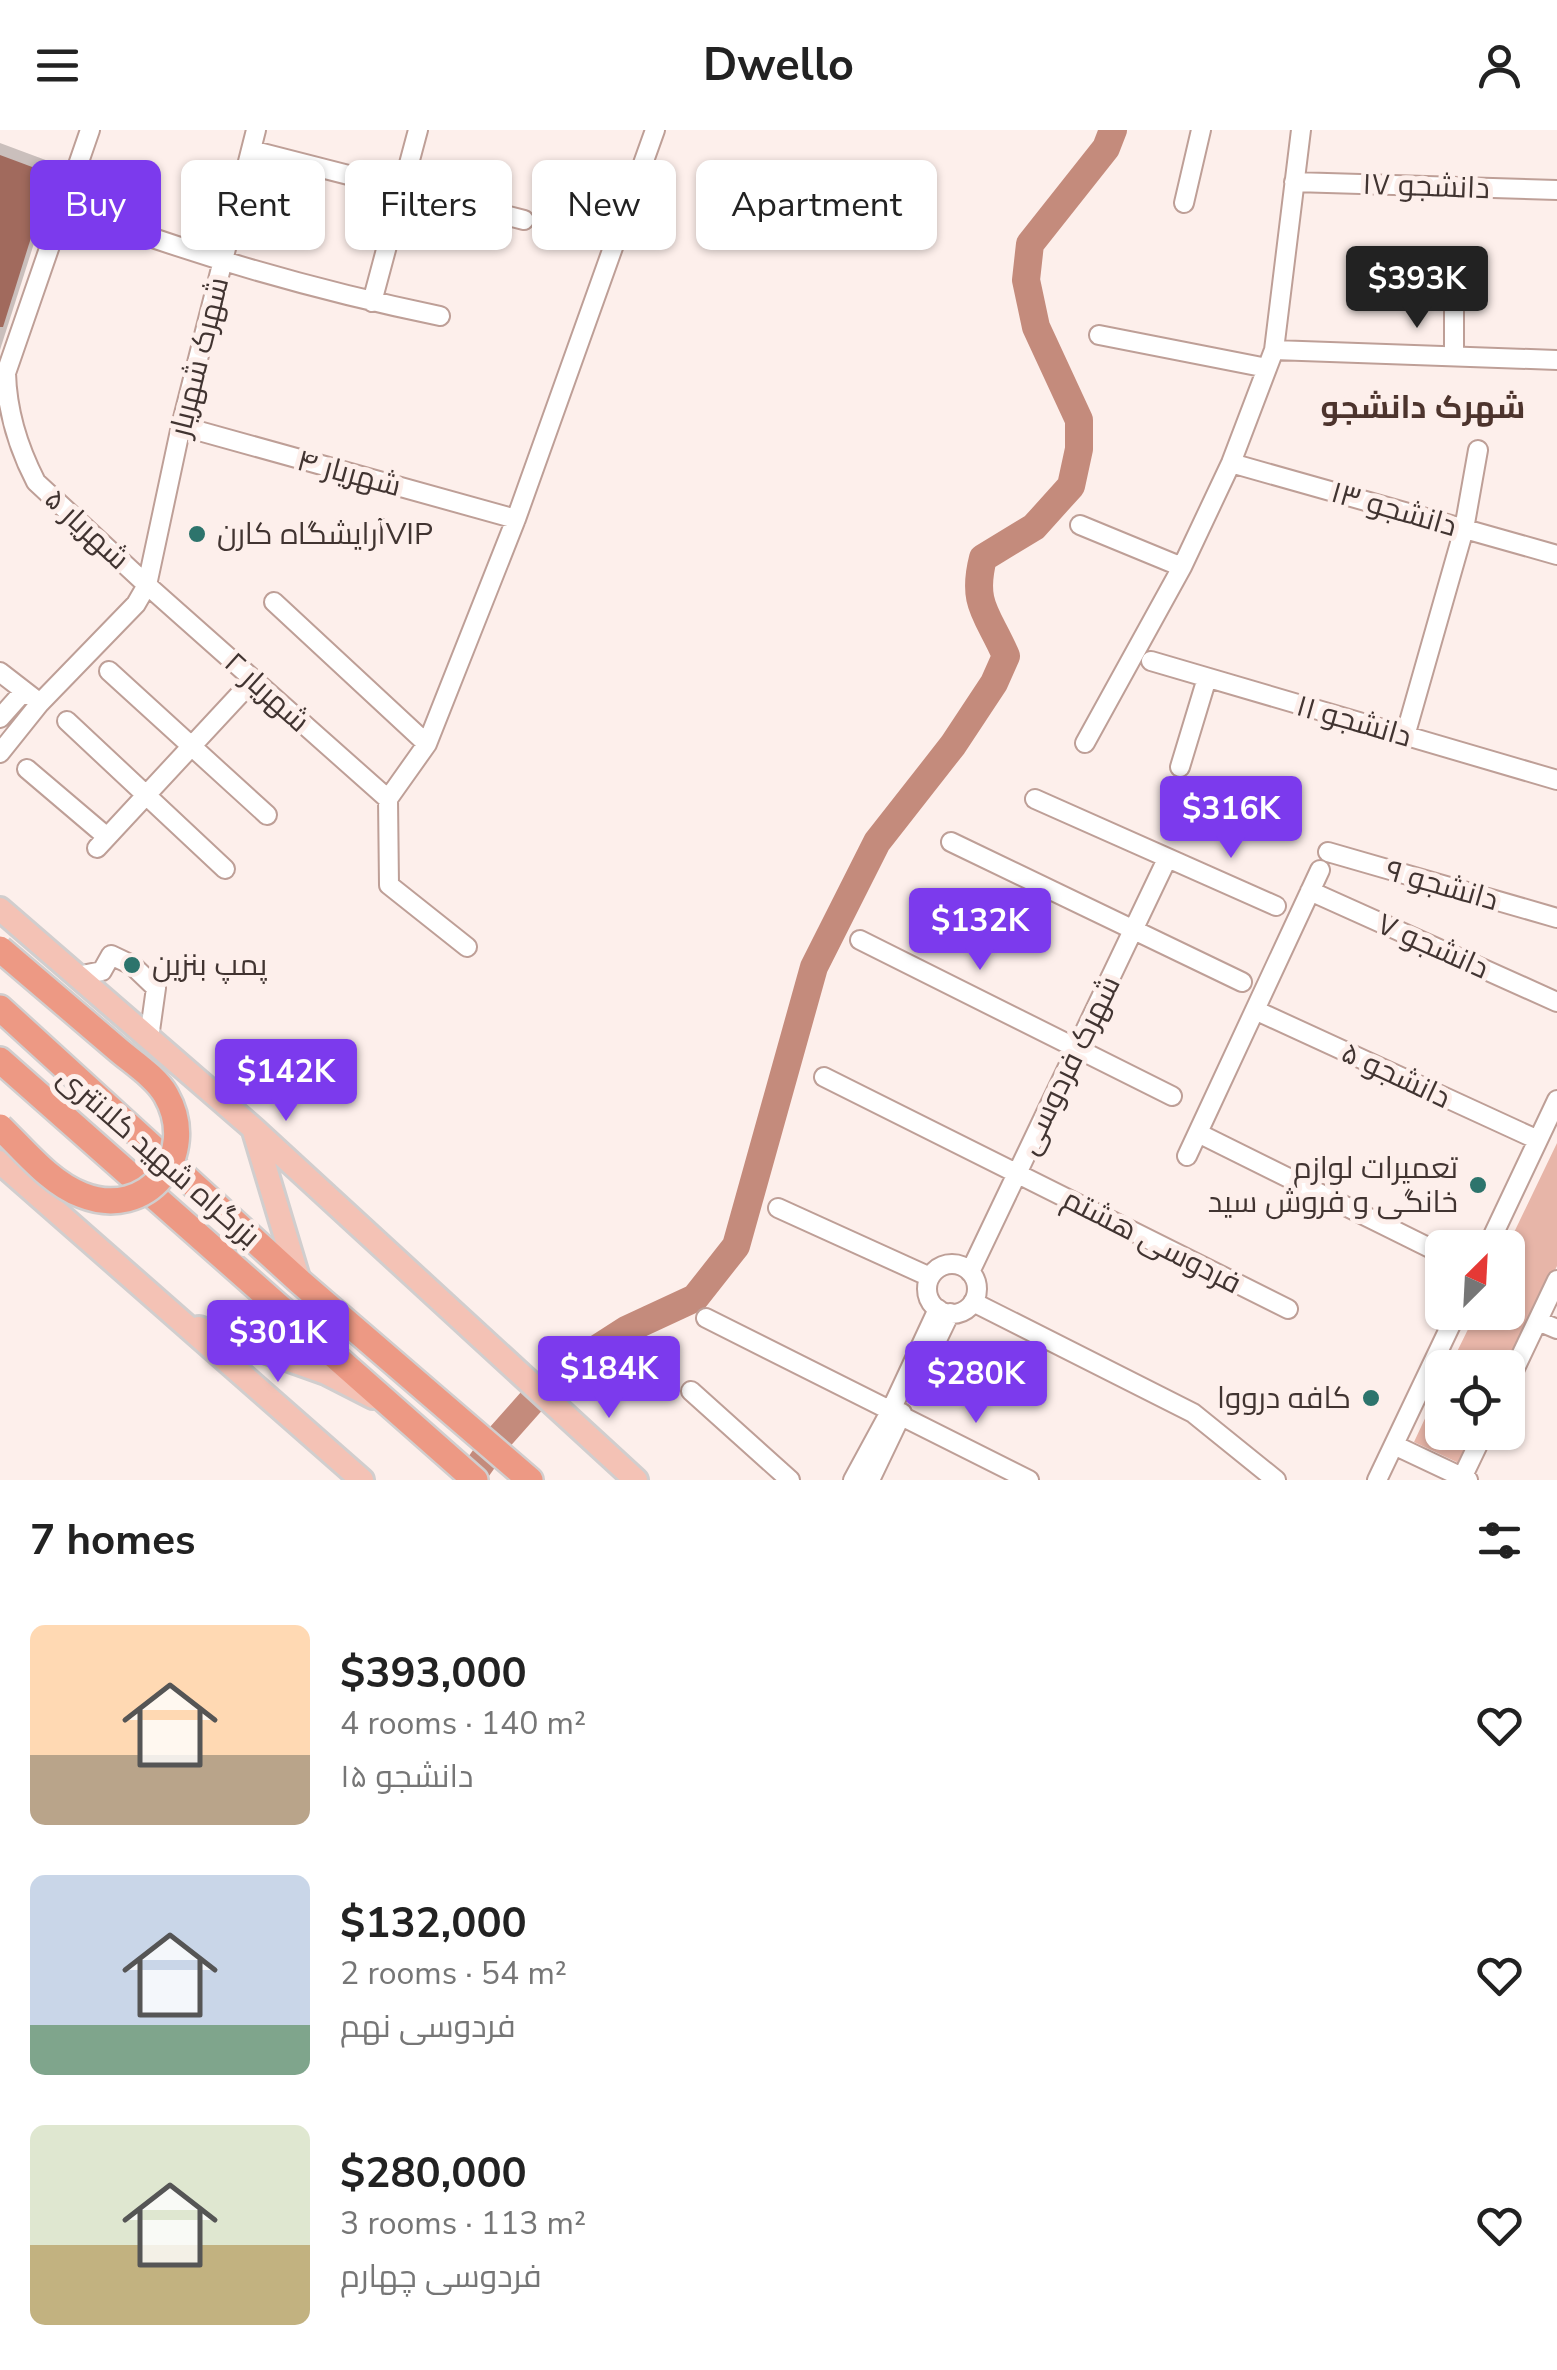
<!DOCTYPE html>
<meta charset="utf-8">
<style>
:root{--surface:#fff;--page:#f6f6f6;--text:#222;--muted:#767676;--accent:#7c3aed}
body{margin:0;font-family:"Nunito Sans",Cairo,sans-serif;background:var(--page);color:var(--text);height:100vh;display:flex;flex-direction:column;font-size:38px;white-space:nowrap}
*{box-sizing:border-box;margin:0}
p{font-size:32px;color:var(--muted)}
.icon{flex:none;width:55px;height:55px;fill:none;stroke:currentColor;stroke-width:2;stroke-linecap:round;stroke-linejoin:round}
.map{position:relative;height:1350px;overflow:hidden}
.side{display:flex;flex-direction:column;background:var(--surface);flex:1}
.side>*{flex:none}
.banner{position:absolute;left:30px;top:30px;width:1000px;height:90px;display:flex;gap:20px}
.needle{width:65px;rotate:24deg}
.fabs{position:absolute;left:1425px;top:1100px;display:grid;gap:20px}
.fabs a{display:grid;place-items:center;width:100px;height:100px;border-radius:15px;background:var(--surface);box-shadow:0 2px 8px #0004;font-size:50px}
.price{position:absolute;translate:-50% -85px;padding:0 22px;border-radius:10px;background:var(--accent);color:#fff;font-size:32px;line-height:65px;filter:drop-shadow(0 2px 5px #0008)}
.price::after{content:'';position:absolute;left:50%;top:60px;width:30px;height:22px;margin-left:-15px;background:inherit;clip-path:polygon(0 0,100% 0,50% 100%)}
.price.selected{background:#222;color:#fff}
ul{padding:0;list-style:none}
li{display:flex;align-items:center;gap:30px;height:250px;padding:0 30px}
li span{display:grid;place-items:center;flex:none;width:280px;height:200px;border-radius:15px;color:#555}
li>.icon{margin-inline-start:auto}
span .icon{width:120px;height:120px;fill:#fffc;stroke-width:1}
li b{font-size:42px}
h2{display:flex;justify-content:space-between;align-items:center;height:120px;padding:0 30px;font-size:42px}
.tag{padding:0 35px;border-radius:15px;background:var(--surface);box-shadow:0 2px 8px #0004;font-size:35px;line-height:90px}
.tag.selected{background:var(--accent);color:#fff}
header{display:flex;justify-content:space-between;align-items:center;height:130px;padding:0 30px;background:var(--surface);font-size:45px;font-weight:700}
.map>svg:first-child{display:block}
.green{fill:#e7b5a8}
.shadow{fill:#0003}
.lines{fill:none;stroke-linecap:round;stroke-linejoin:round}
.river{stroke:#c48b7c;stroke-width:28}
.building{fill:#a16a5d}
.minor-casing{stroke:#be9f97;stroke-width:22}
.major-casing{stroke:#d1cece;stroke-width:28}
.highway-casing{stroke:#d1cece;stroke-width:30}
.minor{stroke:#fff;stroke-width:18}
.major{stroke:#f4c2b5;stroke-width:22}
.highway{stroke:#ed9984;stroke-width:25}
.highway-bridge-casing{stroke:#d1cece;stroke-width:30;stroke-linecap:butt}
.highway-bridge{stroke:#ed9984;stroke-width:25}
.poi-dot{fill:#2d746c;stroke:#fdefeb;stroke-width:4}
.labels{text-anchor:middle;stroke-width:10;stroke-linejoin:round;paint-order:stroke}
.street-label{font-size:30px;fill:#413431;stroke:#fdefeb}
.poi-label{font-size:30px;fill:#413431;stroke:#fdefeb;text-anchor:start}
.neighbourhood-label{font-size:32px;font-weight:bold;fill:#4d342d;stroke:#fdefeb}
</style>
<header><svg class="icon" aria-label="menu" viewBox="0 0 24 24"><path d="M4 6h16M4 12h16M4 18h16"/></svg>Dwello<svg class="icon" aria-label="person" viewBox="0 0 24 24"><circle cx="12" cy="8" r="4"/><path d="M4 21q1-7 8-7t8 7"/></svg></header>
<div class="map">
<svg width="1557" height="1350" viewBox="0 0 1557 1350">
<rect width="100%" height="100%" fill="#fdefeb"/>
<path class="green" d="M 1557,1013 L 1557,1136 L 1508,1241 L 1508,1238 L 1449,1238 L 1476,1183 L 1508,1182 L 1507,1117 Z
M 1442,1252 L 1442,1302 L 1478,1303 L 1463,1335 L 1414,1312 Z"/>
<path class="shadow" d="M 0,13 L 59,35 L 0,220 Z"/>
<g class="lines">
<path class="river" d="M 469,1350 L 498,1309 L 553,1247 L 626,1200 L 695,1168 L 736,1116 L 814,837 L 877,712 L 953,615 L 994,553 L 1006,526 C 988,484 971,475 983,428 L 1034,397 L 1071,356 L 1079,319 L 1079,290 L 1036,197 L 1026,150 L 1030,114 L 1106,18 L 1113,0"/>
</g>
<path class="building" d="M 0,25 L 51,44 L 3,197 L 0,197 Z"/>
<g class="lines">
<g class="minor-casing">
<path id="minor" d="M 90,0 L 6,243 C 7,282 18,317 36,352 L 147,455 L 388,669
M 251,20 L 524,90
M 1294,52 L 1557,60
M 1184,73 L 1201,0
M 141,104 C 239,138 338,165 440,186
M 372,172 L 418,0
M 1099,205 L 1267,238
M 1274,220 L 1557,230
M 1454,226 L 1454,172
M 181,296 L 516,389
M 1231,333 L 1557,425
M 1080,395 L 1182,437
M 274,472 L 427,614
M 1151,531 L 1557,650
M 109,541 L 267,685
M 0,542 L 40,573
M 0,588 L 24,561
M 67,591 L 225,739
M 1405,606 L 1464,399 L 1478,320
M 1085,613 L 1182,437 L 1231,333 L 1274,220 L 1301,0
M 0,623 L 40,573 L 136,474 L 147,455 L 181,296 L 256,0
M 1180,637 L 1207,548
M 27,639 L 107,707
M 1035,669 L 1276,776
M 951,712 L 1242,852
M 97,718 L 253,550
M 1328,722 L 1557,788
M 1310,761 L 1557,872
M 860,810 L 1172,966
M 467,817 L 389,755 L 388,669 L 427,614 L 516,389 L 655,0
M 77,846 L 102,841 L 111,825 L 132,835 L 156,858 L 149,908
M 1255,880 L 1538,1010
M 824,947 L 1288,1179
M 1198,1003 L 1442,1124
M 1187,1026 L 1320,740
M 778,1078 L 930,1147
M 1487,1118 L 1557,970
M927 1159a25 25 0 1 1 50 0a25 25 0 1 1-50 0Z
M 970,1142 L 1167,729
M 973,1172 L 1193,1283 L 1276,1350
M 706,1188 L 1029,1350
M 1538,1191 L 1557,1199
M 935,1214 L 950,1183
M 1508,1253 L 1557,1150
M 691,1261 L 790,1350
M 1394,1315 L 1468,1350
M 853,1350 L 891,1280 L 938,1179
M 870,1350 L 902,1283
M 1377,1350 L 1457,1182
M 1461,1350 L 1484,1302"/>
</g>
<g class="major-casing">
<path id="major" d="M 0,779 L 254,999 L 636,1350
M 254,1001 L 299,1151
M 0,1032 L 362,1350
M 199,1198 L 326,1243 L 373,1267"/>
</g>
<g class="highway-casing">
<path id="highway" d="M 0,878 L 299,1151 L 530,1350
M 0,930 L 475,1350"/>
</g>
<use href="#minor" class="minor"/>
<use href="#major" class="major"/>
<use href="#highway" class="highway"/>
<g class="highway-bridge-casing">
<path id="highway-bridge" d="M 0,819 C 39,852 77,885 116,918 C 132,932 156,947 166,965 C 200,1025 147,1091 82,1065 C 50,1053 24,1020 0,997"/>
</g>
<use href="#highway-bridge" class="highway-bridge"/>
</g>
<g class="poi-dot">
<circle cx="197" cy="404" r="10"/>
<circle cx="132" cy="835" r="10"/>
<circle cx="1478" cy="1055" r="10"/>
<circle cx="1371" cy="1268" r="10"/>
</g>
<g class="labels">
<g class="street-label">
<text transform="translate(1426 56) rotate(2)" y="10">دانشجو ۱۷</text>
<text transform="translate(199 227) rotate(-76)" y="10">شهرک شهریار</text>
<text transform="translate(349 343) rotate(15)" y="10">شهریار ۴</text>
<text transform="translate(1394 379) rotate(16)" y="10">دانشجو ۱۳</text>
<text transform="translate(87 399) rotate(43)" y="10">۵ شهریار</text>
<text transform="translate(267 562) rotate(42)" y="10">۲ شهریار</text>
<text transform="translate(1354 591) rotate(16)" y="10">دانشجو ۱۱</text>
<text transform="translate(1442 755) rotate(16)" y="10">دانشجو ۹</text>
<text transform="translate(1433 816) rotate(24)" y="10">دانشجو ۷</text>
<text transform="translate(1069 935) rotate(-64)" y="10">شهرک فردوسی</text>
<text transform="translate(1396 945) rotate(25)" y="10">دانشجو ۵</text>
<text transform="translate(159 1027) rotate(41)" y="10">بزرگراه شهید کلانتری</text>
<text transform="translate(1152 1111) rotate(27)" y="10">فردوسی هشتم</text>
</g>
<g class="poi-label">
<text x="217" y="414">آرایشگاه کارنVIP</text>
<text x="152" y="845">پمپ بنزین</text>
<text x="1458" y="1048" text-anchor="end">تعمیرات لوازم<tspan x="1458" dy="34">خانگی و فروش سید</tspan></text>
<text x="1351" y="1278" text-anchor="end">کافه درووا</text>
</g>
<g class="neighbourhood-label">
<text x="1423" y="288">شهرک دانشجو</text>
</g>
</g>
</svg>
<div class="fabs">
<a><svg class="needle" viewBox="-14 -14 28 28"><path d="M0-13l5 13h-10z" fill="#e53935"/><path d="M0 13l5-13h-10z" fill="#767676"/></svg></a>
<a><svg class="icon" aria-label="locate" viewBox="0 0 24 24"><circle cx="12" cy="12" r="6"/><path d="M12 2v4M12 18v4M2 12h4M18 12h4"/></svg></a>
</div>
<b class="price selected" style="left:1417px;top:201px">$393K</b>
<b class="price" style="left:1231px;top:731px">$316K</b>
<b class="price" style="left:980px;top:843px">$132K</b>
<b class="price" style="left:286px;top:994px">$142K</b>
<b class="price" style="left:278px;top:1255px">$301K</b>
<b class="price" style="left:609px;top:1291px">$184K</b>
<b class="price" style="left:976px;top:1296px">$280K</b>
<div class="banner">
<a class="tag selected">Buy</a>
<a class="tag">Rent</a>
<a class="tag">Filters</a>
<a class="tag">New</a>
<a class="tag">Apartment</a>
</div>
</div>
<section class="side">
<h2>7 homes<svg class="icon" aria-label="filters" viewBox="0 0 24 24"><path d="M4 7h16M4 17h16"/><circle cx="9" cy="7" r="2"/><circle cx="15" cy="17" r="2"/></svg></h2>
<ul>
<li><span style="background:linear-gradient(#ffd9b3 65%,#b9a48a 0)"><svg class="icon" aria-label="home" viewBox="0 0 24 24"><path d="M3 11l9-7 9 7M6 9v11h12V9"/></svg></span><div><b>$393,000</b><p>4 rooms · 140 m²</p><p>دانشجو ۱۵</p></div><svg class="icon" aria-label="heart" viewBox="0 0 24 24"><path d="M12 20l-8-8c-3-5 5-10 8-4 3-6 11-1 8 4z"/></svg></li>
<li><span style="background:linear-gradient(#c9d6e8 75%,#7fa58c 0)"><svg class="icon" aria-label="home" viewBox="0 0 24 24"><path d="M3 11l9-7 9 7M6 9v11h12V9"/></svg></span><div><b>$132,000</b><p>2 rooms · 54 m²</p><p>فردوسی نهم</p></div><svg class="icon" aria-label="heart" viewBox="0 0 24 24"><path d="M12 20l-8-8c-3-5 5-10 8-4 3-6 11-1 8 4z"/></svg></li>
<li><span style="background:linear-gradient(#dfe7d0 60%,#c2b280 0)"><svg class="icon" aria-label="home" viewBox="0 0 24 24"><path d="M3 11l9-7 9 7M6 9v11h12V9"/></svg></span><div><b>$280,000</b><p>3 rooms · 113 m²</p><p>فردوسی چهارم</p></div><svg class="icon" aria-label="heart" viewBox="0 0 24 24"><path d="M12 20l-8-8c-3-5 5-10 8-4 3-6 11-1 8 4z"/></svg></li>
</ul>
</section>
